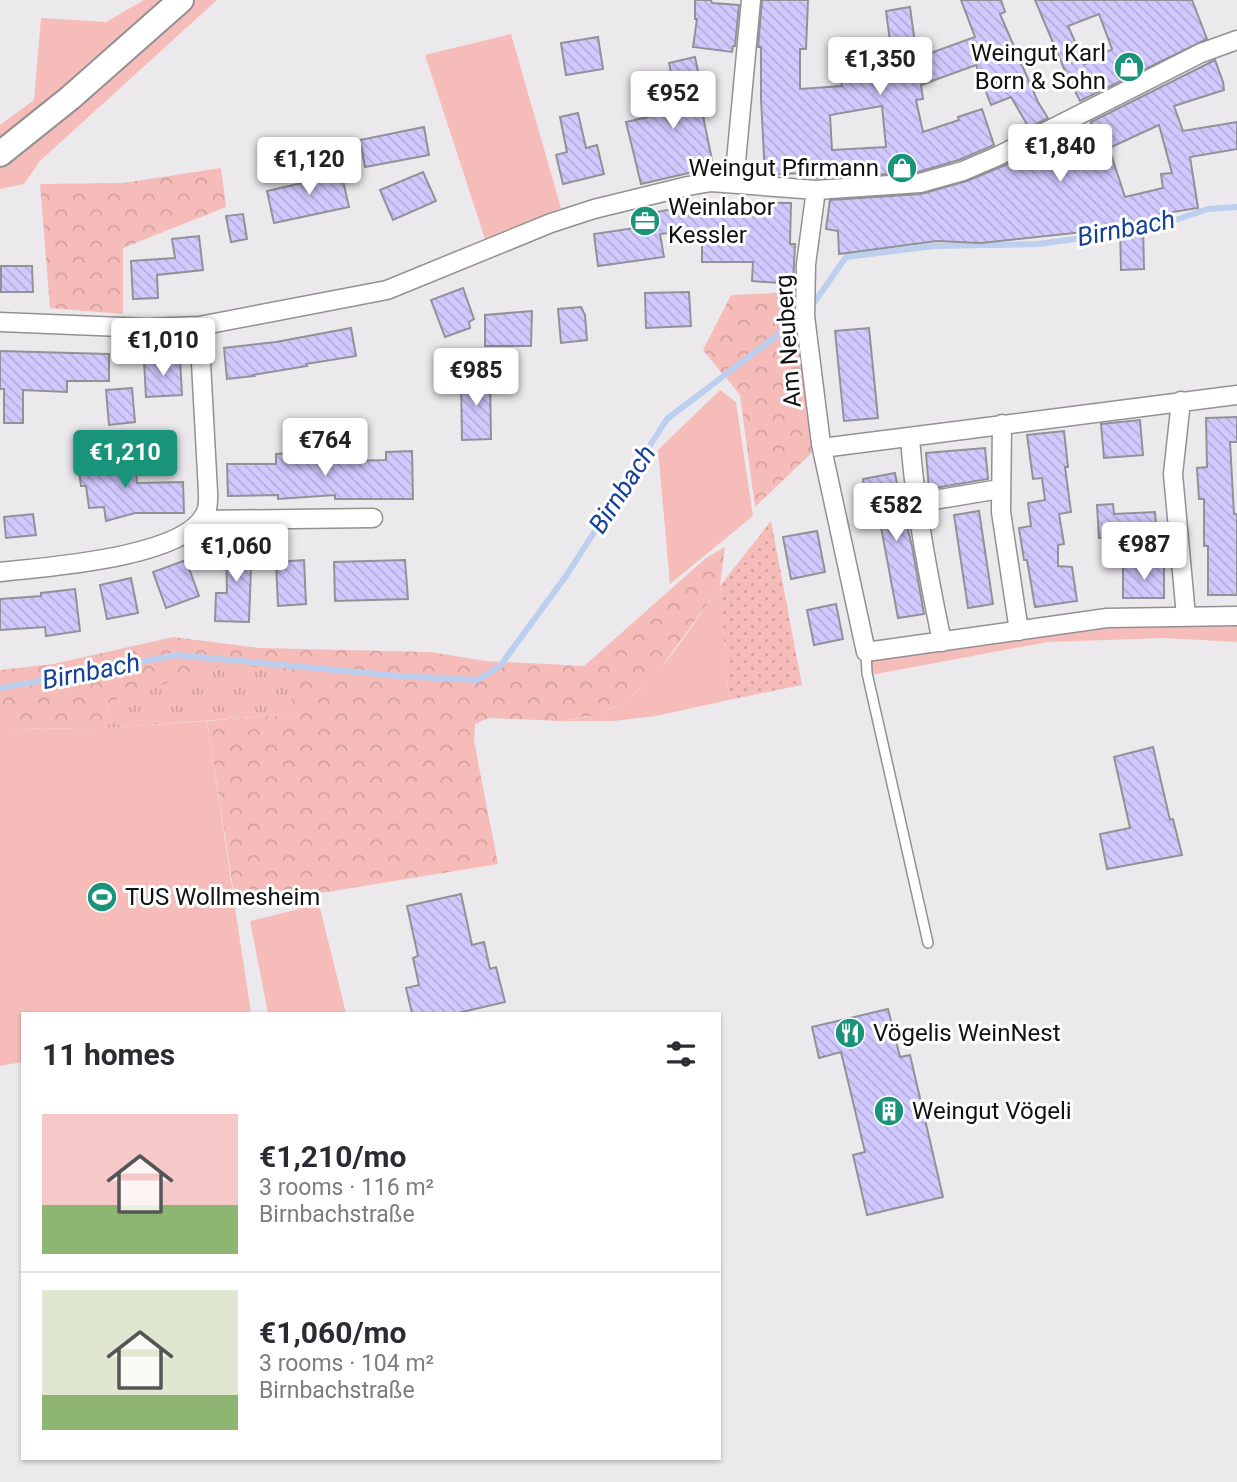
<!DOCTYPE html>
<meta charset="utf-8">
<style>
:root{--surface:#fff;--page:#f2f2f3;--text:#2b2b33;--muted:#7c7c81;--line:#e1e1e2;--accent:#199379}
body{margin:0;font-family:Roboto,sans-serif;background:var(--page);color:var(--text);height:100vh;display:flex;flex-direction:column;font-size:26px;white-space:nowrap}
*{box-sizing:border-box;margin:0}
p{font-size:23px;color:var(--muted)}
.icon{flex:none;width:38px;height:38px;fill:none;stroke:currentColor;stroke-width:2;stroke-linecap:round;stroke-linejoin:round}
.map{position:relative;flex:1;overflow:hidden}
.panel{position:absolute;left:21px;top:1012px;width:700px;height:448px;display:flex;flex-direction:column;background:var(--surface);border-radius:0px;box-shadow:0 2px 5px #0004}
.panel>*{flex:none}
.price{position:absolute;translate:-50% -60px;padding:0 16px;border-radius:7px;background:#fff;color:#222;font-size:23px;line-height:46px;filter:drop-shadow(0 2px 4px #0008)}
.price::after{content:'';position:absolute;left:50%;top:42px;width:21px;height:16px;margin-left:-10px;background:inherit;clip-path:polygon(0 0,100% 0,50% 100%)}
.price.active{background:var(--accent);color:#fff}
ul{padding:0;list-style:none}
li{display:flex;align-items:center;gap:21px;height:175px;padding:0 21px}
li+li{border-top:2px solid var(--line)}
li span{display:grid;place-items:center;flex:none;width:196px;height:140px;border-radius:0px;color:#555}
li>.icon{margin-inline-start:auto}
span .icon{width:84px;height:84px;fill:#fffc;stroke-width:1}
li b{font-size:30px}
h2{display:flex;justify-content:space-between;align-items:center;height:84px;padding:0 21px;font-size:30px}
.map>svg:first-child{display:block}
.grass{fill:#f6bcba}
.forest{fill:url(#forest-crowns)}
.park{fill:url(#park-tufts)}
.garden{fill:url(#garden-dots)}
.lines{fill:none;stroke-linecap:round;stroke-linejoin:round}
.stream{stroke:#bdcfef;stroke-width:6}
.building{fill:url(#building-back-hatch);stroke:#929296;stroke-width:2;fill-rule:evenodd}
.lane-casing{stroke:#939093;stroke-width:12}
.street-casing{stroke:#939093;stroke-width:21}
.secondary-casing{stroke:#939093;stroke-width:28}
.lane{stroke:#fff;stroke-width:9}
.street{stroke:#fff;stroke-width:18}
.secondary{stroke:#fff;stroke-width:24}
.labels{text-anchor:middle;stroke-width:6;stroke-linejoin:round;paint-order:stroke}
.poi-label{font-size:24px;fill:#121112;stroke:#fff;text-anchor:start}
.street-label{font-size:24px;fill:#121112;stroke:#fff}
.water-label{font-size:26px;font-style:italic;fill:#154199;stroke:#fff}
</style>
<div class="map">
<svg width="1237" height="1482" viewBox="0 0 1237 1482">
<defs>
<pattern id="forest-crowns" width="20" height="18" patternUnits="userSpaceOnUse" patternTransform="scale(1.75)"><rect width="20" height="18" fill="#f6bcba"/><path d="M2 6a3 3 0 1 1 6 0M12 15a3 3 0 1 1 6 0" fill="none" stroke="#d2a19f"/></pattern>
<pattern id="park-tufts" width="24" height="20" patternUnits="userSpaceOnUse" patternTransform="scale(1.75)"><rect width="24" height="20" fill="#f6bcba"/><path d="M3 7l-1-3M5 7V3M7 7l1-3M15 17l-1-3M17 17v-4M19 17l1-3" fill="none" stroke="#d2a19f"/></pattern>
<pattern id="garden-dots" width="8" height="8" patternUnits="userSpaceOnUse" patternTransform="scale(1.75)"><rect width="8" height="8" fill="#f6bcba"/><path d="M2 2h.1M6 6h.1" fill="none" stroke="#d2a19f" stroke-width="1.8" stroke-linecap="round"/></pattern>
<pattern id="building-back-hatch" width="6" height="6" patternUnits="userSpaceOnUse" patternTransform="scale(1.75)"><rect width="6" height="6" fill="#d1c9fe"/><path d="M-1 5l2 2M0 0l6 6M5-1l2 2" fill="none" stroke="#b2acd9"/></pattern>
</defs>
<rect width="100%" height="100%" fill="#ece9ed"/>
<path class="grass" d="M 144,0 L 164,0 L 40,110 L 0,141 L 0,125 L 34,100 L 41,18 L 106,22 Z
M 196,0 L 217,0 L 40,161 L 24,184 L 0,189 L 0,168 L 133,57 Z
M 511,34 L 561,208 L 485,239 L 425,55 Z
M 720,390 L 736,402 L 753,516 L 670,584 L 658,450 Z
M 720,586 L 729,700 L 656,716 L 613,721 L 560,721 C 573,719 587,718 598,714 C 653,696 687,631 720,586 Z
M 1237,616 L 1237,642 L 1165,638 L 1048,642 L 876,674 L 867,673 L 866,652 L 1019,631 Z
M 207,721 L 251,1013 L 23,1013 L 23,1062 L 0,1066 L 0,729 L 105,728 Z
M 319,904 L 346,1013 L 268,1013 L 250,921 Z"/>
<path class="forest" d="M 221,168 L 226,207 L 123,248 L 123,314 L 50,308 L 40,184 L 123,183 Z
M 801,292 L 821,444 L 755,507 L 740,395 L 703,350 L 731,295 Z
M 725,547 L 720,586 L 655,676 L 624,702 L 597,715 L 560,721 L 489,718 L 475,724 L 474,741 L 498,864 L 236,907 L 207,721 L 295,714 L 109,702 L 105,728 L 0,729 L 0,670 L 53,664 L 173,637 L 261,648 L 430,652 L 486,661 L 584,666 L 706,558 Z"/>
<path class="park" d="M 226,664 L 284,670 L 296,714 L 105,728 L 109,702 Z"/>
<path class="garden" d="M 771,521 L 802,685 L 729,700 L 720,586 Z"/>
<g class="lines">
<path class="stream" d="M 1137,231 L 1149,229 L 1208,209 L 1237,207
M 811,307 L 846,257 L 934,246 L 1038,244 L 1126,232
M 0,688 L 177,655 L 398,676 L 478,680 L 500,666 L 566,576 L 667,419 L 801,317"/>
</g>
<path class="building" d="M 695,0 L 711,0 L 712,3 L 739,5 L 735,46 L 733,46 L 732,52 L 693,47 L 697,19 L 695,19 Z
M 762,0 L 808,0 L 806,49 L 800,49 L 800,89 L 842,86 L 835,51 L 890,41 L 886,11 L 910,7 L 917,58 L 975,37 L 961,0 L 1001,0 L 1005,12 L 1000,14 L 1038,102 L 1048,118 L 1029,128 L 1011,97 L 991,105 L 976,65 L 921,85 L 923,99 L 916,100 L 923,132 L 959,120 L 958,117 L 982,109 L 994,145 L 959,160 L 918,172 L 827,178 L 804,178 L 804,173 L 765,175 L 761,99 L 761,47 L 758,47 ZM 882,106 L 886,147 L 832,150 L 830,115 Z
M 1035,0 L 1192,0 L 1207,39 L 1080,101 L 1065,71 ZM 1099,14 L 1112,49 L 1085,64 L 1068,26 Z
M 598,37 L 603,69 L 566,75 L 561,43 Z
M 695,57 L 707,115 L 703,116 L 712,160 L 692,165 L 693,172 L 641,184 L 626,122 L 679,110 L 669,63 Z
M 1215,60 L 1223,82 L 1224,90 L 1174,106 L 1183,131 L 1237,122 L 1237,149 L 1190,157 L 1198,208 L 1160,214 L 1161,220 L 1143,224 L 1144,269 L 1121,270 L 1120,228 L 981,243 L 937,241 L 839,254 L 838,231 L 826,229 L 830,200 L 921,194 L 967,181 L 1042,150 L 1040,147 L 1060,138 L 1062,142 L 1088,134 L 1086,126 L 1092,124 L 1091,122 ZM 1159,125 L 1172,173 L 1161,174 L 1163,188 L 1125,197 L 1109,148 Z
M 578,113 L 586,148 L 597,145 L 604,174 L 563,184 L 556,155 L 567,152 L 560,117 Z
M 424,127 L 429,155 L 365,167 L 360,140 Z
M 340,167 L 349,207 L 274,223 L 267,191 L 315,180 L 314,173 Z
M 423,172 L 436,201 L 393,220 L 380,190 Z
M 701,202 L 791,203 L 790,244 L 795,244 L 793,284 L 752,281 L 753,262 L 702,262 L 702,229 L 660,234 L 664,257 L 598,266 L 594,234 L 635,228 L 634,216 L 701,204 Z
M 243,214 L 247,239 L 231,242 L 226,216 Z
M 199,236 L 203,270 L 157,275 L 158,298 L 133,299 L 131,261 L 175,258 L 172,239 Z
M 1,266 L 32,266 L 33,292 L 1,292 Z
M 463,288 L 474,319 L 469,322 L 470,328 L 445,337 L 431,300 Z
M 689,292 L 691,326 L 646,328 L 645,293 Z
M 581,307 L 585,315 L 587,340 L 561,343 L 558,309 Z
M 532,311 L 531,346 L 485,346 L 485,315 Z
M 351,328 L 356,356 L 306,364 L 307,366 L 253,375 L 254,376 L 227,379 L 224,348 L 276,342 Z
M 869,328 L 878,418 L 844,421 L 835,331 Z
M 0,351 L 109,354 L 109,381 L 67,381 L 67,392 L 23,390 L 23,423 L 4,423 L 4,389 L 0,389 Z
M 180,359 L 182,395 L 146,397 L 144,361 Z
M 461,377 L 490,377 L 491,439 L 462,440 Z
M 132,388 L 135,422 L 109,425 L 106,390 Z
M 1237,417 L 1237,442 L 1230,442 L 1234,514 L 1237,514 L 1237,595 L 1208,595 L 1208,546 L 1204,546 L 1204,499 L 1199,499 L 1197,468 L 1207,467 L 1206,418 Z
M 1140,420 L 1143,455 L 1104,458 L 1101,424 Z
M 1064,431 L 1068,467 L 1065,467 L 1071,512 L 1059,514 L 1064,544 L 1058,545 L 1058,566 L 1072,567 L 1077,601 L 1035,607 L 1027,560 L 1024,560 L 1019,528 L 1031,526 L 1028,503 L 1045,500 L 1042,478 L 1033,479 L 1027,435 Z
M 94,441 L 98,475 L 136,471 L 137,483 L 183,482 L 184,513 L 135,513 L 106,521 L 104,507 L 89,508 L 86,486 L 81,486 L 75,443 Z
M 985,448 L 988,479 L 929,489 L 926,453 Z
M 412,451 L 413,499 L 335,499 L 335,495 L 278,499 L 278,495 L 228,496 L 227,464 L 276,464 L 276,454 L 307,452 L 307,462 L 386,460 L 386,452 Z
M 895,473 L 904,523 L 906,523 L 912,546 L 924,614 L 898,618 L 881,527 L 878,528 L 874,504 L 867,506 L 863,479 Z
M 1113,504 L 1114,514 L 1155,512 L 1157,539 L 1115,541 L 1115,537 L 1099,538 L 1097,505 Z
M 979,511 L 993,604 L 968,608 L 954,515 Z
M 33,514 L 36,535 L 6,538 L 4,517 Z
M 817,531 L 825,572 L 791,579 L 783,537 Z
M 252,541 L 249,622 L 215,621 L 216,593 L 227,593 L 226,542 Z
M 186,560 L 199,596 L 166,608 L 153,572 Z
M 304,560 L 306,604 L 278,606 L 276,562 Z
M 405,560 L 408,599 L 335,601 L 334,562 Z
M 1123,567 L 1164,567 L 1164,598 L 1123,598 Z
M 131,578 L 138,613 L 107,619 L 100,585 Z
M 75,589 L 80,631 L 46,636 L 45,627 L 0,630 L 0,599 L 41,596 L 41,593 Z
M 836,604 L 843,639 L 814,645 L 807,610 Z
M 1153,747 L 1170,820 L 1173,819 L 1182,855 L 1107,869 L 1100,834 L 1130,828 L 1114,757 Z
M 461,894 L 472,945 L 484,942 L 490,969 L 496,967 L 505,1002 L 458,1013 L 412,1013 L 406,988 L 419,985 L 413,958 L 418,956 L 407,906 Z
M 888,1009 L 900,1057 L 910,1055 L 943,1197 L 867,1215 L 853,1155 L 865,1152 L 841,1052 L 819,1058 L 812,1027 Z"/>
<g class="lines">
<g class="lane-casing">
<path id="lane" d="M 866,652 L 867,673 L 928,943"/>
</g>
<g class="street-casing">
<path id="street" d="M 734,183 L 751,0
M 816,190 L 806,264 L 805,316 L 821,444 L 866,652 L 1107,618 L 1237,616
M 0,322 L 146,328 L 199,326 L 387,290 L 551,223 L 594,209 L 688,186 L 711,182 L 816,190 L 920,183 L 963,171 L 998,156 L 1201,53 L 1237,40
M 1181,401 L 1173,474 L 1186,616
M 1002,424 L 1001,512 L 1019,631
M 910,438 C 915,507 928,574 942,642
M 822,448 L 1237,395
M 916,503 L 1000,489
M 201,520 L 373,518
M 0,572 C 45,567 184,558 205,514 C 209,507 208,499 208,492 L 199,326"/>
</g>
<g class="secondary-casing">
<path id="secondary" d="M 0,154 L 70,98 L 181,0"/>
</g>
<use href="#lane" class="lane"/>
<use href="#street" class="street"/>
<use href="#secondary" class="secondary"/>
</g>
<defs>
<g id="shop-disc" transform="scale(1.575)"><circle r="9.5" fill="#199379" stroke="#fff"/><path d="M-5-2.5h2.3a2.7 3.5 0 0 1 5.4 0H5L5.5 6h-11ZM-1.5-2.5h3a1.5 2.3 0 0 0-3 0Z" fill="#fff"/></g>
<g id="office-disc" transform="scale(1.575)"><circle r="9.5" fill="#199379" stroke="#fff"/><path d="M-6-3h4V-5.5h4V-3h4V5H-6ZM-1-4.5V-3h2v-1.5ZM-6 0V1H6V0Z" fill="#fff"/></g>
<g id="stadium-disc" transform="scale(1.575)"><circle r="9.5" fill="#199379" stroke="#fff"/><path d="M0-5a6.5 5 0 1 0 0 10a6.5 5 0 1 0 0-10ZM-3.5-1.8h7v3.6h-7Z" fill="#fff"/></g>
<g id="restaurant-disc" transform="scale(1.575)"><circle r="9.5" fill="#199379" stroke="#fff"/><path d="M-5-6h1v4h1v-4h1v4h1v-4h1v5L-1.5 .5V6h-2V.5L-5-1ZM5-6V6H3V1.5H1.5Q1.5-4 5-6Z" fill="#fff"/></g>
<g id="building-disc" transform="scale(1.575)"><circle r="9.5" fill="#199379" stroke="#fff"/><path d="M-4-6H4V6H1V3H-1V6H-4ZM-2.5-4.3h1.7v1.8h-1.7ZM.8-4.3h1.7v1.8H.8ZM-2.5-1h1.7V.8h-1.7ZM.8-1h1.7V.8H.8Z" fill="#fff"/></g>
</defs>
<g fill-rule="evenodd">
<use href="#shop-disc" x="1129" y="67"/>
<use href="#shop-disc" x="902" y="168"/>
<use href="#office-disc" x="645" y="221"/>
<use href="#stadium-disc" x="102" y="897"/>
<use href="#restaurant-disc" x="850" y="1033"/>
<use href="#building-disc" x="889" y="1111"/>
</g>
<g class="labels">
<g class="poi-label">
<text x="1106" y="61" text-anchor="end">Weingut Karl<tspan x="1106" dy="28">Born &amp; Sohn</tspan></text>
<text x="879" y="176" text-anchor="end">Weingut Pfirmann</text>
<text x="668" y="215">Weinlabor<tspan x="668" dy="28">Kessler</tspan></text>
<text x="125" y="905">TUS Wollmesheim</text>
<text x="873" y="1041">Vögelis WeinNest</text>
<text x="912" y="1119">Weingut Vögeli</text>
</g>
<g class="street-label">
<text transform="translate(788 341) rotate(-94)" y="8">Am Neuberg</text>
</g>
<g class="water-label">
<text transform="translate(1126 228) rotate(-11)" y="9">Birnbach</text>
<text transform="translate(622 489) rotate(-57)" y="9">Birnbach</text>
<text transform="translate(91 671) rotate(-11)" y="9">Birnbach</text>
</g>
</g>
</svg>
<b class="price" style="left:880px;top:97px">€1,350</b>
<b class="price" style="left:673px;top:131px">€952</b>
<b class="price" style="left:1060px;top:184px">€1,840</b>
<b class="price" style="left:309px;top:197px">€1,120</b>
<b class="price" style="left:163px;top:378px">€1,010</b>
<b class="price" style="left:476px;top:408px">€985</b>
<b class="price" style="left:325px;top:478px">€764</b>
<b class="price active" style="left:125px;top:490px">€1,210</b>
<b class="price" style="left:896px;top:543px">€582</b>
<b class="price" style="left:1144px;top:582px">€987</b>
<b class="price" style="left:236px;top:584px">€1,060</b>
<section class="panel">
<h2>11 homes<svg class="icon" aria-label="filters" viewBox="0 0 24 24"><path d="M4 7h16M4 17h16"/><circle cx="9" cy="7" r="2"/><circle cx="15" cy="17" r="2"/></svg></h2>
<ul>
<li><span style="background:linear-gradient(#f6c9c9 65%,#8fb573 0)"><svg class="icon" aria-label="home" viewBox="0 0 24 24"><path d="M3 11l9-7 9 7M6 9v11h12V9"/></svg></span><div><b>€1,210/mo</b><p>3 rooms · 116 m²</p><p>Birnbachstraße</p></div></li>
<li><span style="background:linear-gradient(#dfe7d0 75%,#8fb573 0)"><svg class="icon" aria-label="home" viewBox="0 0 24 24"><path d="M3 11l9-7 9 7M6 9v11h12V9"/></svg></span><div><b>€1,060/mo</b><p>3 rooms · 104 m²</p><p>Birnbachstraße</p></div></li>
</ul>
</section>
</div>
